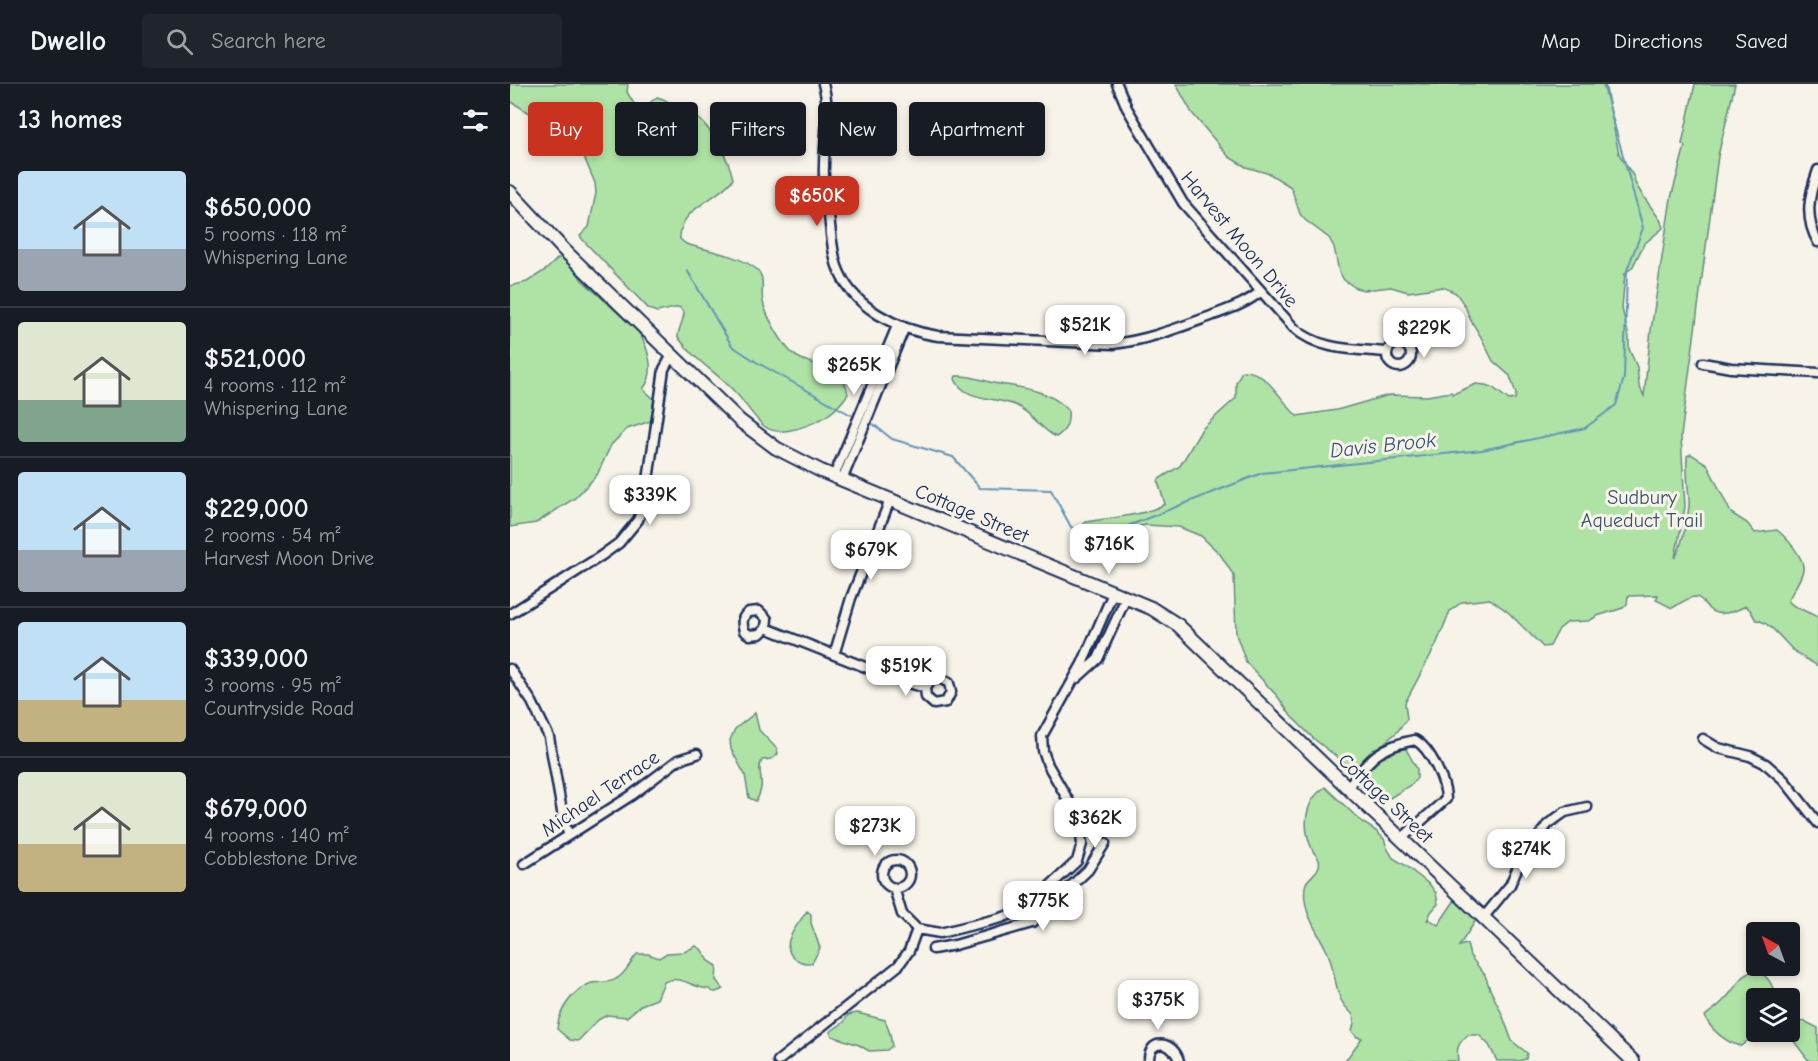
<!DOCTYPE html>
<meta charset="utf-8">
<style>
:root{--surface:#171b24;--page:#20242c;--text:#f1f3f6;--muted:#9ea1a6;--line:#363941;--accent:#c8321e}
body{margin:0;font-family:"Comic Neue",sans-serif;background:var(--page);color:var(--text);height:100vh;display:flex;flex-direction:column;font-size:22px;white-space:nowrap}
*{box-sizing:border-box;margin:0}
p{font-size:20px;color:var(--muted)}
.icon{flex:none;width:33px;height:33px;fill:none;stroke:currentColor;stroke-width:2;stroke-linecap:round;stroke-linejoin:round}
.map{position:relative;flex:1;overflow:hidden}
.details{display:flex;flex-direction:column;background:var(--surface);width:510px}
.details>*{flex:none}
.top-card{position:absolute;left:18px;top:18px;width:570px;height:54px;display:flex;gap:12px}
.needle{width:39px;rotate:319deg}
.buttons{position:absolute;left:1236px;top:838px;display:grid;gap:12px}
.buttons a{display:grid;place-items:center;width:54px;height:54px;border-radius:6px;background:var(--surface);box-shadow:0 3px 9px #0003;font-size:30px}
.price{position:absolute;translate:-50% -51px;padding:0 14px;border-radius:12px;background:#fff;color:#222;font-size:20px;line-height:39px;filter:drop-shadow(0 2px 3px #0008)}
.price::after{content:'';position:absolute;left:50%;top:36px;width:18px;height:14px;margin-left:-9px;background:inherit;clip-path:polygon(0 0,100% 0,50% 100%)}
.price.selected{background:var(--accent);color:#fff}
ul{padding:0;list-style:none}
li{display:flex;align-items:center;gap:18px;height:150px;padding:0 18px}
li+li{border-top:2px solid var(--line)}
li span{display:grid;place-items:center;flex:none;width:168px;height:120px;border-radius:6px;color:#555}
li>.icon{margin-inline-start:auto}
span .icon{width:72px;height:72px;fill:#fffc;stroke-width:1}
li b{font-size:26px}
h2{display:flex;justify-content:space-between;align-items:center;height:72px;padding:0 18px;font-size:26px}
.chip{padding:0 21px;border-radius:6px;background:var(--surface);box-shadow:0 3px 9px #0003;font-size:21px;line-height:54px}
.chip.selected{background:var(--accent);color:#fff}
header{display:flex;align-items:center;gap:36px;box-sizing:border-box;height:84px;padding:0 30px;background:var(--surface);border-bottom:2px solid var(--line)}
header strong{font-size:28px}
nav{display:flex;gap:33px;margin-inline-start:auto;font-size:21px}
.search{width:420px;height:54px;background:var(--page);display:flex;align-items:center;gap:15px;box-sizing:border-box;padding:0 21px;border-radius:6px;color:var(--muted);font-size:22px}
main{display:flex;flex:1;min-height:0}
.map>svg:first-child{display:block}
.green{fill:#afe3a5;stroke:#658982;stroke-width:1.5}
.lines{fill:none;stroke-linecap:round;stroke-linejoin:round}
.stream{stroke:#6294b8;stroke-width:2}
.street-casing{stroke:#1b2f5e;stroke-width:13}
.secondary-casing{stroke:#1b2f5e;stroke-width:16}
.street{stroke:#f7f3e8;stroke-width:8}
.secondary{stroke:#f7f3e8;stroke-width:12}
.labels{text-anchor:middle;stroke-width:6;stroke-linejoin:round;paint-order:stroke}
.street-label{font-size:20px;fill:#1b2f5e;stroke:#f7f3e8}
.park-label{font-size:20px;fill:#39536c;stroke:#f7f3e8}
.water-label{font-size:21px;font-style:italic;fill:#33517c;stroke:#f7f3e8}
</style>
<header>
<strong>Dwello</strong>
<div class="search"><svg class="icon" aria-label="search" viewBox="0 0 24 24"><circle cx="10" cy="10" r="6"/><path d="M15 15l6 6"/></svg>Search here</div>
<nav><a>Map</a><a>Directions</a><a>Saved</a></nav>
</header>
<main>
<section class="details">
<h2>13 homes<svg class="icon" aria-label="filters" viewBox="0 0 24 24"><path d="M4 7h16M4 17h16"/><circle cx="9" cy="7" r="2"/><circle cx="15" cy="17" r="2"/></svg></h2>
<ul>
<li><span style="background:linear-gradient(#bfe0f5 65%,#9aa5b1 0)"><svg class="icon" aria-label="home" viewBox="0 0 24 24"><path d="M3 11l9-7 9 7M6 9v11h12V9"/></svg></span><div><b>$650,000</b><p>5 rooms · 118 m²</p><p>Whispering Lane</p></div></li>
<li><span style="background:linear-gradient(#dfe7d0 65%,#7fa58c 0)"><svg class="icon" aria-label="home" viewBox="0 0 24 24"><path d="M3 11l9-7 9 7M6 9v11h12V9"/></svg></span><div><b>$521,000</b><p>4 rooms · 112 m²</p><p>Whispering Lane</p></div></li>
<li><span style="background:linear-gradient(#bfe0f5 65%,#9aa5b1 0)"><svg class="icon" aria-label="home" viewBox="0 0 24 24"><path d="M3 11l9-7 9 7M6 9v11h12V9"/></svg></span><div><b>$229,000</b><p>2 rooms · 54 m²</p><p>Harvest Moon Drive</p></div></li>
<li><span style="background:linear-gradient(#bfe0f5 65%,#c2b280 0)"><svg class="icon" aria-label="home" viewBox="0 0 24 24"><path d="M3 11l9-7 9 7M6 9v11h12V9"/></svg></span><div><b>$339,000</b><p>3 rooms · 95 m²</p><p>Countryside Road</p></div></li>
<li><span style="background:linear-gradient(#dfe7d0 60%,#c2b280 0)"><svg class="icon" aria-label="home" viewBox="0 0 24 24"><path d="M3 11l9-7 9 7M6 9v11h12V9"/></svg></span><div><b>$679,000</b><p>4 rooms · 140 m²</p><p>Cobblestone Drive</p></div></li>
</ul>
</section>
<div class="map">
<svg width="1308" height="977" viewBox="0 0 1308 977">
<rect width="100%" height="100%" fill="#f7f3e8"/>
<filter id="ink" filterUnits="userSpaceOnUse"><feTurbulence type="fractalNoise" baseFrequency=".0167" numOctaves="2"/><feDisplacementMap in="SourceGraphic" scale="12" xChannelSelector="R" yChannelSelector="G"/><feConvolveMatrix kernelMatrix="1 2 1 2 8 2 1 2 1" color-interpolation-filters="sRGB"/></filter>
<g filter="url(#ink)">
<path class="green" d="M 0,0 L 118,0 L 117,8 L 124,20 L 136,22 L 147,13 C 157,15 159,19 167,24 C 171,26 176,26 181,29 C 199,39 219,74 223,95 C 207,117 168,124 170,155 L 176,160 C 199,167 225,170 245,184 C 257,193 250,205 253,218 C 256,232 270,255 279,266 C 296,286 333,276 338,310 C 333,317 327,325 319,330 C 305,340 270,355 254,342 C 243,333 235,318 224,307 C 206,288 183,275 168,253 C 168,244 174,237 174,228 L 169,223 L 147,228 L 139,225 L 73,156 L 70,152 L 79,143 L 86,109 L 85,99 L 63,47 L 52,40 L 29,35 L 0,17 Z
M 666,0 L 1095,0 L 1109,70 L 1124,93 L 1125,99 L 1133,112 L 1151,137 L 1153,144 L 1134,160 L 1122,184 L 1115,189 L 1112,225 L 1119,253 L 1119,265 L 1127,283 L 1129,301 L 1134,312 L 1141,246 L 1161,114 L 1175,62 L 1172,60 L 1185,0 L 1225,0 L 1208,72 L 1171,352 L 1175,423 L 1165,474 C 1171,464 1180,429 1179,415 C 1178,400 1176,387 1177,372 L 1181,370 L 1197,380 L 1221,429 L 1237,439 L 1245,449 L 1267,446 C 1276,453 1295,474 1293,486 C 1291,496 1282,508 1278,517 L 1284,522 L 1308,533 L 1308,582 C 1300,577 1291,573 1283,566 C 1273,557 1261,538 1246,536 L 1240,526 L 1236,522 C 1226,527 1208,534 1199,525 C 1194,520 1192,513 1184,513 C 1176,514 1169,521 1162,524 L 1146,516 L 1148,511 L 1118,512 L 1117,520 L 1113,524 L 1087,532 L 1079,537 L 1058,538 L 1049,545 L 1040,562 L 1033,563 L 998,528 L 980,515 L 952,518 L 940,527 L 926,561 L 895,619 L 897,635 L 887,648 L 846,683 L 840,683 L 804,655 L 781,632 L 768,613 L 736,578 L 726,550 L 724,492 L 710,470 L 691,452 L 669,443 L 636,441 L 615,445 L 595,455 L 580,466 L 573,466 C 570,457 568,444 576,438 C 602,433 631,433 655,420 L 648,398 L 649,395 L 670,382 L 692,345 L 726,314 L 726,299 L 732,287 C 756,285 771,317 787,332 L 827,326 L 879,311 L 917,312 L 941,308 L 943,310 L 966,300 L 975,301 L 982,303 L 999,316 L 1005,315 L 1006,310 L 1000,292 L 983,277 L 971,253 L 960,235 L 955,222 L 946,209 L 933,203 L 898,208 L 881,203 L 854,206 L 846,204 L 834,196 L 829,188 L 824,163 L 819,154 L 795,136 L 790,130 L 781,103 L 760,90 L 736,83 L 719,73 L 682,29 Z
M 48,174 L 55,174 L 60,178 L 72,196 L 128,247 C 138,263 147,289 133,305 L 144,315 L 141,337 L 117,345 L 101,361 L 87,391 L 65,414 L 26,439 L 0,443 L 0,202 L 17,198 L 37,185 Z
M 446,292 C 460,291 471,296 484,299 C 510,304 539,305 558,326 C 559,339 557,346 546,353 C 530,345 523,329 505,321 C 486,313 454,317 445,295 Z
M 245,629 L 249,646 L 267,665 L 268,670 L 262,675 L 252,676 C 245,689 258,697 246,717 L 239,714 L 235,691 L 221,665 L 220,656 L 225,645 Z
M 885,665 L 896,665 L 907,685 L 907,694 L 902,700 L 880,714 L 866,709 L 854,693 C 858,679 873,672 885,665 Z
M 815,703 L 852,738 L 866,747 L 874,755 L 877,764 L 883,774 L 895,781 L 920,801 L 926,809 L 928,820 L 921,828 L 917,837 L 919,835 L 928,841 L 945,816 L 966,836 L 949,862 L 957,860 L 960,872 L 975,891 L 980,905 L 992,930 L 1002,957 L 1017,969 L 1016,975 L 1009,977 L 987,977 L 979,961 L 969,951 L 958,951 C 948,959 946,964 948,977 L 835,977 L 852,954 L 847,953 L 842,947 C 849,926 838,931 831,916 C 825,902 824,886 819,872 C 813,856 802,843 797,826 C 795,818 793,807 796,799 C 800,792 812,786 809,776 C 808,772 803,769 802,765 C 792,743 794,717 815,703 Z
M 297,827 L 301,830 L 301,839 L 310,864 L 302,879 C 288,880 275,872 279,856 C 282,846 291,836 297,827 Z
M 186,862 L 191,865 L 199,877 L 207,882 L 206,896 L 213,905 C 207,908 204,910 199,905 C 182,904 170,890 154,898 L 147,915 L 131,921 L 117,933 L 97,931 L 88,936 L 68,957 L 60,956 L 47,945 C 49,927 61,908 79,900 C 87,896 97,901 106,895 C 116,890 120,878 127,870 L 138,870 L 149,874 L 157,869 L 174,868 Z
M 1242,887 C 1257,887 1263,902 1267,915 L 1246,915 L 1246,948 L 1248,948 L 1231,962 C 1218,960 1199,945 1195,932 C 1201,927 1208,923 1214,916 C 1225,906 1228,894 1242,887 Z
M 347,929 L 375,936 L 380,950 L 382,962 L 377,966 L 359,967 L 349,961 L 322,952 L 320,948 L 334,938 L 338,931 Z
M 1294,937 L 1308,944 L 1308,977 L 1299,977 L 1283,956 C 1284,946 1285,940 1294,937 Z"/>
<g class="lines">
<path class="stream" d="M 177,186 L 222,262 L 248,279 L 341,331
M 363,340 L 382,355 L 443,373 L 470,404 L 541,406 L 561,443 L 585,455 L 752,389 L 972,366 L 1075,344 L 1106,321 L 1114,294 L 1117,186 L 1133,144 L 1093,0"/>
<g class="street-casing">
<path id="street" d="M 313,0 C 321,27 314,55 314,82 C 313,99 316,116 319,132 C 321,149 322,167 327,182 C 341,223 388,246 428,252 L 603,260 C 638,256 668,244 701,232 C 719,225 736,220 751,207
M 607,0 L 617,24 L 673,119 L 784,244 C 810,267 844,265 876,268
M 1308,86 C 1299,111 1294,134 1308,158
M877 271a12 12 0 1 1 24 0a12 12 0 1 1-24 0Z
M 1193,279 L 1221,284 L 1308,289
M 324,392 L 387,242
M 332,396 L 394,245
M 0,530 L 91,472 L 109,459 L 128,436 L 135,417 L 154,285 L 162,271
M 256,544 L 250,550 L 240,551 L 234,547 C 232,539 231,533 239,528 L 249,527 L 257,535 L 256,544 L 388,596 L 415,604 L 416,613 L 424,620 L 436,618 L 441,608 L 439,599 L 429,594 L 420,597 L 415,604
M 324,571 L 341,514 L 380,416
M 0,585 L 22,618 L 39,653 L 54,739 L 59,751
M 567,594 L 588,575 L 616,514
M 1193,655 L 1208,664 L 1240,672 L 1256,680 L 1274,696 L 1308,739
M 837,704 C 859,676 867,663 905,656 C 920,664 936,698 936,715 L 891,755
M372 790a14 14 0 1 1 28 0a14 14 0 1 1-28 0Z
M 14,780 L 122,711 L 168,676 L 187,670
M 384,804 L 392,830 L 407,845
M 973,834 L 1000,801 L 1010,778 L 1038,740 L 1055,728 L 1077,723
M 423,865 L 445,861 L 522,839 L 578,786 L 595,759
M 268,977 L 388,882 L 399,867 L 407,845 L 430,849 L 491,834 L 515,825 L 567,777 L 572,760 L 570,743 L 565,728 L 538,681 L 533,667 L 532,652 L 572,580 L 603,509
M 639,977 C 638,953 664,957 669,977"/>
</g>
<g class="secondary-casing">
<path id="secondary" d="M 0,108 L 54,166 L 230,337 L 266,364 L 311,387 L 641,524 L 668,541 L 1123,977"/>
</g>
<use href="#street" class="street"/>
<use href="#secondary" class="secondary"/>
</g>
</g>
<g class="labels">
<g class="street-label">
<text transform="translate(730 155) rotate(50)" y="7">Harvest Moon Drive</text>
<text transform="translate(462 429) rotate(23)" y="7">Cottage Street</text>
<text transform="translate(90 709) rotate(-34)" y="7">Michael Terrace</text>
<text transform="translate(876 714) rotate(43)" y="7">Cottage Street</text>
</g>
<g class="park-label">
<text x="1132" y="420">Sudbury<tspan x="1132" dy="23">Aqueduct Trail</tspan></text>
</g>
<g class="water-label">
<text transform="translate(873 361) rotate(-6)" y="7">Davis Brook</text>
</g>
</g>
</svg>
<div class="buttons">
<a><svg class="needle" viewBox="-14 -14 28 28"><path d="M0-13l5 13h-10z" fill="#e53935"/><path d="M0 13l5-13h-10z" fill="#9ea1a6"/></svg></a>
<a><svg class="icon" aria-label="layers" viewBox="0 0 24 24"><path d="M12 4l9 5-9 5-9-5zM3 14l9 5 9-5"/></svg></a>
</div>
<b class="price selected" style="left:307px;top:143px">$650K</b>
<b class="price" style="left:575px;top:272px">$521K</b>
<b class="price" style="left:914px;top:275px">$229K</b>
<b class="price" style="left:344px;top:312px">$265K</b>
<b class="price" style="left:140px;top:442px">$339K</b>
<b class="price" style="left:599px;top:491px">$716K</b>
<b class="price" style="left:361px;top:497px">$679K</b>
<b class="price" style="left:396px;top:613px">$519K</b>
<b class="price" style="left:585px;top:765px">$362K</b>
<b class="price" style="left:365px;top:773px">$273K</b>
<b class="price" style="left:1016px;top:796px">$274K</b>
<b class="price" style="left:533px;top:848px">$775K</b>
<b class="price" style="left:648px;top:947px">$375K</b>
<div class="top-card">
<a class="chip selected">Buy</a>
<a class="chip">Rent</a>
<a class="chip">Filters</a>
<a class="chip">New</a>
<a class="chip">Apartment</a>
</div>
</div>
</main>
